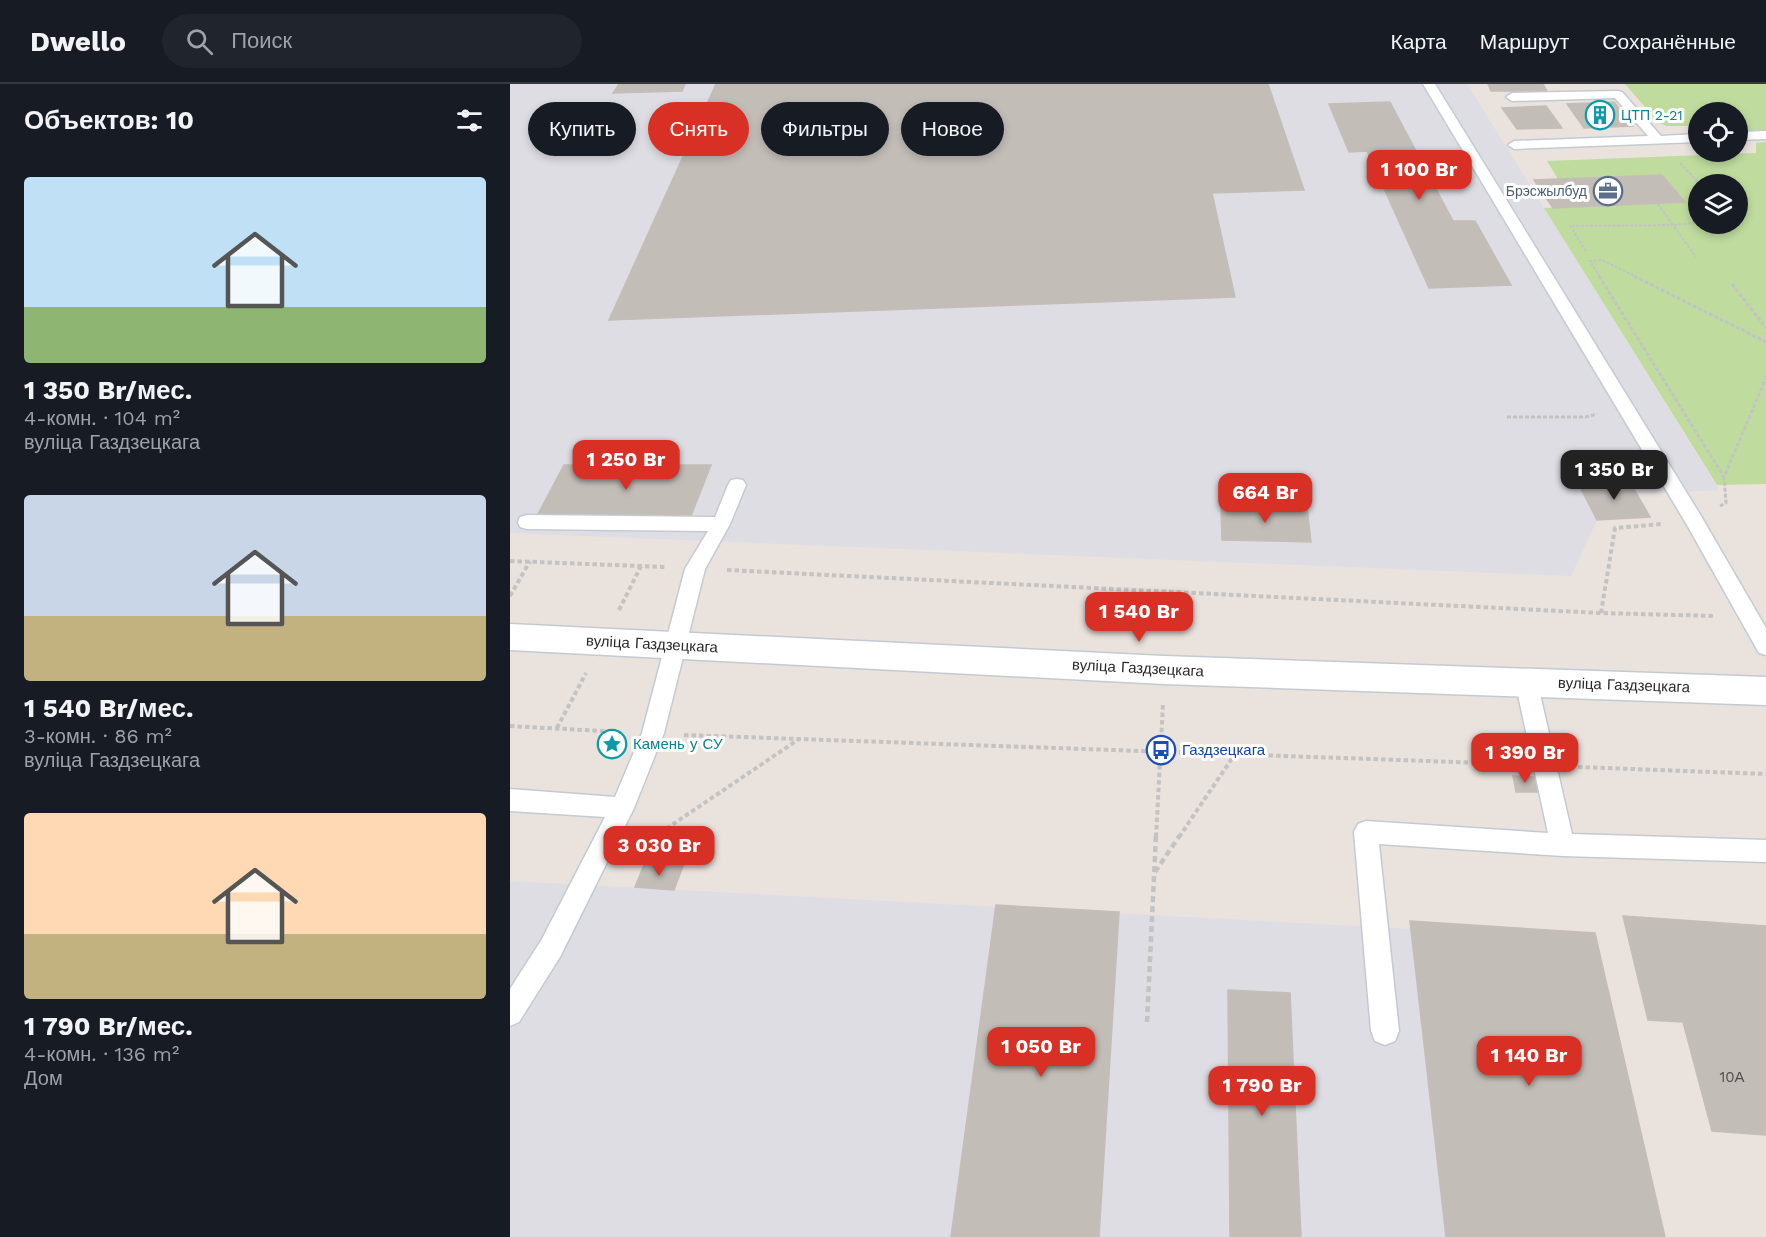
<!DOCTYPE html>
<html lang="ru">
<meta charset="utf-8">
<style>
:root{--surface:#171b24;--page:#20242c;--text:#f1f3f6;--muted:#9ea1a6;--line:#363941;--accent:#d93025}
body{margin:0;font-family:"Work Sans",sans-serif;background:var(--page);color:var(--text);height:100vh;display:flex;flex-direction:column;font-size:22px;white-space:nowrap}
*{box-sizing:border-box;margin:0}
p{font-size:20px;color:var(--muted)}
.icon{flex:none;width:33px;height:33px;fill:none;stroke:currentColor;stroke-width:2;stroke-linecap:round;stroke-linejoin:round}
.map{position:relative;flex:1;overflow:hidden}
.sheet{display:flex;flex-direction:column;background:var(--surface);width:510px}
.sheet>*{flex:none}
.hud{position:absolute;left:18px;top:18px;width:570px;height:54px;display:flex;gap:12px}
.tools{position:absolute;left:1178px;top:18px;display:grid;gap:12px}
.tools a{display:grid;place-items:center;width:60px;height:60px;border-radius:50%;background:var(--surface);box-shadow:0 3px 9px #0003;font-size:30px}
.price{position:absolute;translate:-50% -51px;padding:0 14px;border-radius:12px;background:var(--accent);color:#fff;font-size:20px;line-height:39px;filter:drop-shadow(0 2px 3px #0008)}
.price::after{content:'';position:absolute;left:50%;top:36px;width:18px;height:14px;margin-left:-9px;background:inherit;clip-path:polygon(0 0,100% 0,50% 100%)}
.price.current{background:#222;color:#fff}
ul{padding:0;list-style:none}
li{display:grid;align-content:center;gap:12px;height:318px;padding:0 24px}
li span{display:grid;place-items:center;height:186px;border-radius:6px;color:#555}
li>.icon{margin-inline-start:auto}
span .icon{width:108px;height:108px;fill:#fffc;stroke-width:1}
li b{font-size:26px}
h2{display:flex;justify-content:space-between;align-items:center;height:72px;padding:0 24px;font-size:26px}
.tag{padding:0 21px;border-radius:27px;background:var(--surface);box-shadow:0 3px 9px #0003;font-size:21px;line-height:54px}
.tag.current{background:var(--accent);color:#fff}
header{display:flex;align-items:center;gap:36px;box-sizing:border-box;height:84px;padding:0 30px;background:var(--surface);border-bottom:2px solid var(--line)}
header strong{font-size:28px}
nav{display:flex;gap:33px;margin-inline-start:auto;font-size:21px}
.search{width:420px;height:54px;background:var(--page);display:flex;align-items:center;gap:15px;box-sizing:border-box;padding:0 21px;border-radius:33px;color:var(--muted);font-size:22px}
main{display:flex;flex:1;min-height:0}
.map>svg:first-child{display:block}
.industrial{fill:#dddde3}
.green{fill:#bfdc9e;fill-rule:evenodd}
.building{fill:#c3bdb8;stroke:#c5bdb7;stroke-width:1.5}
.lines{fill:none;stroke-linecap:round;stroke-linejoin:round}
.lane-casing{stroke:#c4cad2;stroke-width:3}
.street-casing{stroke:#c4cad2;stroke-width:3}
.path-far3{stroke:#c3c3c3;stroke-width:2;stroke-dasharray:3 1.5;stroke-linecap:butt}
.path-far2{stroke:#c3c3c3;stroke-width:3;stroke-dasharray:4 2;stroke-linecap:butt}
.path-far1{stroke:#c3c3c3;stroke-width:4;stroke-dasharray:4.5 3;stroke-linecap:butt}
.path{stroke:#c3c3c3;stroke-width:4.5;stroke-dasharray:6 4;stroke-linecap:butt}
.lane{fill:#fff;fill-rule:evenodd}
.street{fill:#fff;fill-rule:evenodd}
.labels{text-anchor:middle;stroke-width:6;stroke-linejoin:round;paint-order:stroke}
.far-culture-label{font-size:14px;fill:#0d838f;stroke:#fff;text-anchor:start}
.far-service-label{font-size:14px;fill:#4e5e75;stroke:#fff;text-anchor:end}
.street-label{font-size:15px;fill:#292929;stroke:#fff}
.culture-label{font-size:15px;fill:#0d838f;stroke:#fff;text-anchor:start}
.transit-label{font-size:15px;fill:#164399;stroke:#fff;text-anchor:start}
.near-number-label{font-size:15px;fill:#504e4d}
</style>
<header>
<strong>Dwello</strong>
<div class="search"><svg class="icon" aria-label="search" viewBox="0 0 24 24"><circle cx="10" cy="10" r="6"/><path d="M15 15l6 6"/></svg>Поиск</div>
<nav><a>Карта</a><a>Маршрут</a><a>Сохранённые</a></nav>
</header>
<main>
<section class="sheet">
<h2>Объектов: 10<svg class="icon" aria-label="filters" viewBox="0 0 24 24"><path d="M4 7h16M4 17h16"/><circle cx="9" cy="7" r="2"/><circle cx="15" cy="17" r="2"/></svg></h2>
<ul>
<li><span style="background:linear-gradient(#bfe0f5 70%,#8fb573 0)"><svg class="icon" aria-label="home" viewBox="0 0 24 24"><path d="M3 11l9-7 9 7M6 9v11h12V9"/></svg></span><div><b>1 350 Br/мес.</b><p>4-комн. · 104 m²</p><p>вуліца Газдзецкага</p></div></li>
<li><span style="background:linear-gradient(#c9d6e8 65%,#c2b280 0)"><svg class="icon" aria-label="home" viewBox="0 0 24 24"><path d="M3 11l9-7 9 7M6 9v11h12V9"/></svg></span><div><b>1 540 Br/мес.</b><p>3-комн. · 86 m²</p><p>вуліца Газдзецкага</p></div></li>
<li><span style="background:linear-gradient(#ffd9b3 65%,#c2b280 0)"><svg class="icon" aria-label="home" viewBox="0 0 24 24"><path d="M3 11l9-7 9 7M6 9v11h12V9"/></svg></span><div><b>1 790 Br/мес.</b><p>4-комн. · 136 m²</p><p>Дом</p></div></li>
</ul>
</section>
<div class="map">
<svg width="1256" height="1153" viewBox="0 0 1256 1153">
<rect width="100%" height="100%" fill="#eae2dd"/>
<path class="industrial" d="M 0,0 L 957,0 L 1209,406 L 1127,410 L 1087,436 L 1061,492 L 0,449 Z
M 0,797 L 902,845 L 936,1153 L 0,1153 Z"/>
<path class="green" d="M 1115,0 L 1256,0 L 1256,48 L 1242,48 L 1227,41 L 1227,28 L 1188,28 L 1188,42 L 1157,42 L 1149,39 Z
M 1256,58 L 1256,400 L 1207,401 L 1034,124 L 1174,118 L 1152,91 L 1048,95 L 1037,77 L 1246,69 L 1246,59 ZM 1188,100 L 1227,100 L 1227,140 L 1188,140 Z"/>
<path class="building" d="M 109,0 L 175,0 L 172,7 L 103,9 Z
M 206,0 L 758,0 L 794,106 L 702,109 L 725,213 L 99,236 Z
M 978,0 L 1033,0 L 1037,7 L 981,7 Z
M 880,18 L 943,137 L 965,137 L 1001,201 L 919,204 L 857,67 L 839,68 L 819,20 Z
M 1104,18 L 1123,42 L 1074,44 L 1057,20 Z
M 1036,22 L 1052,44 L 1007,45 L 992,24 Z
M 1152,91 L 1175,118 L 1043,124 L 1024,96 Z
M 54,381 L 201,381 L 181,432 L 27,432 Z
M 1120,398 L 1140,433 L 1087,436 L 1069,401 Z
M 711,421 L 797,423 L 801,458 L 712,456 Z
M 1003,692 L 1024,693 L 1028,708 L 1006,708 Z
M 134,781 L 173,782 L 164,806 L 125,803 Z
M 486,821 L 609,828 L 589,1153 L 441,1153 Z
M 1113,832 L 1256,842 L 1256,1051 L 1202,1047 L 1173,938 L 1138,936 Z
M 900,837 L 1085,849 L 1155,1153 L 936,1153 Z
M 718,906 L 780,909 L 791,1153 L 720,1153 Z"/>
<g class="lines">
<g class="lane-casing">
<path id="lane" d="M 913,0 L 925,0 L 1191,432 L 1256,544 L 1256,571 L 1249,569 L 1177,441 Z
M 1108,7 L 1112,8 L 1151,52 L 1188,50 L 1188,58 L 1004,65 L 998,61 L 1004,57 L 1138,52 L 1105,14 L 1002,17 L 996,13 L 1002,9 Z
M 1256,47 L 1256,55 L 1227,56 L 1227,48 Z
M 227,395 L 233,396 L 236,401 L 220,440 L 195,485 L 154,649 L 124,724 L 50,873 L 9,938 L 0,942 L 0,905 L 32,855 L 95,733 L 0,727 L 0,705 L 105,713 L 132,649 L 175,485 L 198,447 L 17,445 L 10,443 L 8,438 L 10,433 L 17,431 L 205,433 L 218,401 L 221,396 Z
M 1016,588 L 1024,591 L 1027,597 L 1062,750 L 1256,756 L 1256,778 L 1053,772 L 869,760 L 889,947 L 885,957 L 875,961 L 865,957 L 861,947 L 844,748 L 848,740 L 856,737 L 1038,749 L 1005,597 L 1008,591 Z"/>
</g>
<g class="street-casing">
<path id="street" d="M 0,540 L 654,572 L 1256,593 L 1256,621 L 654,600 L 0,566 Z"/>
</g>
<path class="path-far3" d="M 1197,76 L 1222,75
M 1170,79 L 1190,100
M 1148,120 L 1163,141 L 1188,139
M 1076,167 L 1060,142 L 1163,141 L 1186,173
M 1090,193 L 1080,177 L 1092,176 L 1127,193"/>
<path class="path-far2" d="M 1089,192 L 1214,393
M 1124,192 L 1256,258
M 1222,200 L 1256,244
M 997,333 L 1076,333 L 1087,330
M 1210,422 L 1216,419 L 1214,393 L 1256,294"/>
<path class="path-far1" d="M 0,477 L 155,483
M 217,486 L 1091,529 L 1204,532
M 0,512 L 20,477
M 109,526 L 131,482
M 1091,529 L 1105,444 L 1152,440
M 0,642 L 110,648
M 47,644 L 76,589
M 174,651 L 1003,680
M 1068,683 L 1256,690
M 144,753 L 289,655
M 646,753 L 653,620
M 669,753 L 725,670"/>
<path class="path" d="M 129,763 L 146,751
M 645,788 L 670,751
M 637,938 L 646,751"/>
<use href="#lane" class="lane"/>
<use href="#street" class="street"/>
</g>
<defs>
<g id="building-ring" transform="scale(1.5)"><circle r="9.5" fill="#fff" stroke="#0f9aa8" stroke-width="1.5"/><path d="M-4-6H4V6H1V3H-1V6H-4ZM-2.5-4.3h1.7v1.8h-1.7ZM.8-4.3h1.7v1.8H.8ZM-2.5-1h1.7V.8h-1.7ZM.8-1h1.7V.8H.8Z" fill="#0f9aa8"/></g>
<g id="office-ring" transform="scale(1.5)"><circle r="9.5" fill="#fff" stroke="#5c6f8a" stroke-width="1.5"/><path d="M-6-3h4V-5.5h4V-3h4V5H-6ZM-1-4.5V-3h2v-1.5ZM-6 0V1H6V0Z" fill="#5c6f8a"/></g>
<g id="sight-ring" transform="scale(1.5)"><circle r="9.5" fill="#fff" stroke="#0f9aa8" stroke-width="1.5"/><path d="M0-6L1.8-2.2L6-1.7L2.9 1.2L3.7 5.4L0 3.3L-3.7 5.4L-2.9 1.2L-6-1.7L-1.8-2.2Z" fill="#0f9aa8"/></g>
<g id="bus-ring" transform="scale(1.5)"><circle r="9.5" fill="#fff" stroke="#1a4fb4" stroke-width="1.5"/><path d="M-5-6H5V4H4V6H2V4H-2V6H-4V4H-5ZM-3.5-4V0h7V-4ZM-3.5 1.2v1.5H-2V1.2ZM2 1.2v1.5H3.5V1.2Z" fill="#1a4fb4"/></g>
</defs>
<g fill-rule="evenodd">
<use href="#building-ring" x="1090" y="31"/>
<use href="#office-ring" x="1098" y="107"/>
<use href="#sight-ring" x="102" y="660"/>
<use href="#bus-ring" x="651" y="666"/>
</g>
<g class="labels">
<g class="far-culture-label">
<text x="1111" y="36">ЦТП 2-21</text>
</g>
<g class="far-service-label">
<text x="1077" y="112">Брэсжылбуд</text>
</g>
<g class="street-label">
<text transform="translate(142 560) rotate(3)" y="5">вуліца Газдзецкага</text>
<text transform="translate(628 584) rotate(3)" y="5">вуліца Газдзецкага</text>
<text transform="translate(1114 601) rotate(2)" y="5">вуліца Газдзецкага</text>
</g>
<g class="culture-label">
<text x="123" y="665">Камень у СУ</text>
</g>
<g class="transit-label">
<text x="672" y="671">Газдзецкага</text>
</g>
<g class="near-number-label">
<text x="1222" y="998">10А</text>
</g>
</g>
</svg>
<div class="tools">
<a><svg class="icon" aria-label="locate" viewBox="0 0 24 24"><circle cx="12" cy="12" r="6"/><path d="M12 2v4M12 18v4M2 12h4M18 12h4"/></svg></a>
<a><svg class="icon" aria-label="layers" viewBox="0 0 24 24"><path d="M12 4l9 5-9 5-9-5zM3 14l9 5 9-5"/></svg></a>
</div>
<b class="price" style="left:909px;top:117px">1 100 Br</b>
<b class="price" style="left:116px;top:407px">1 250 Br</b>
<b class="price current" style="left:1104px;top:417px">1 350 Br</b>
<b class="price" style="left:755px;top:440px">664 Br</b>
<b class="price" style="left:629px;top:559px">1 540 Br</b>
<b class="price" style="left:1015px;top:700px">1 390 Br</b>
<b class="price" style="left:149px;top:793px">3 030 Br</b>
<b class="price" style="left:531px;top:994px">1 050 Br</b>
<b class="price" style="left:1019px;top:1003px">1 140 Br</b>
<b class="price" style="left:752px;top:1033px">1 790 Br</b>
<div class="hud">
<a class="tag">Купить</a>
<a class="tag current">Снять</a>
<a class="tag">Фильтры</a>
<a class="tag">Новое</a>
</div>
</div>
</main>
